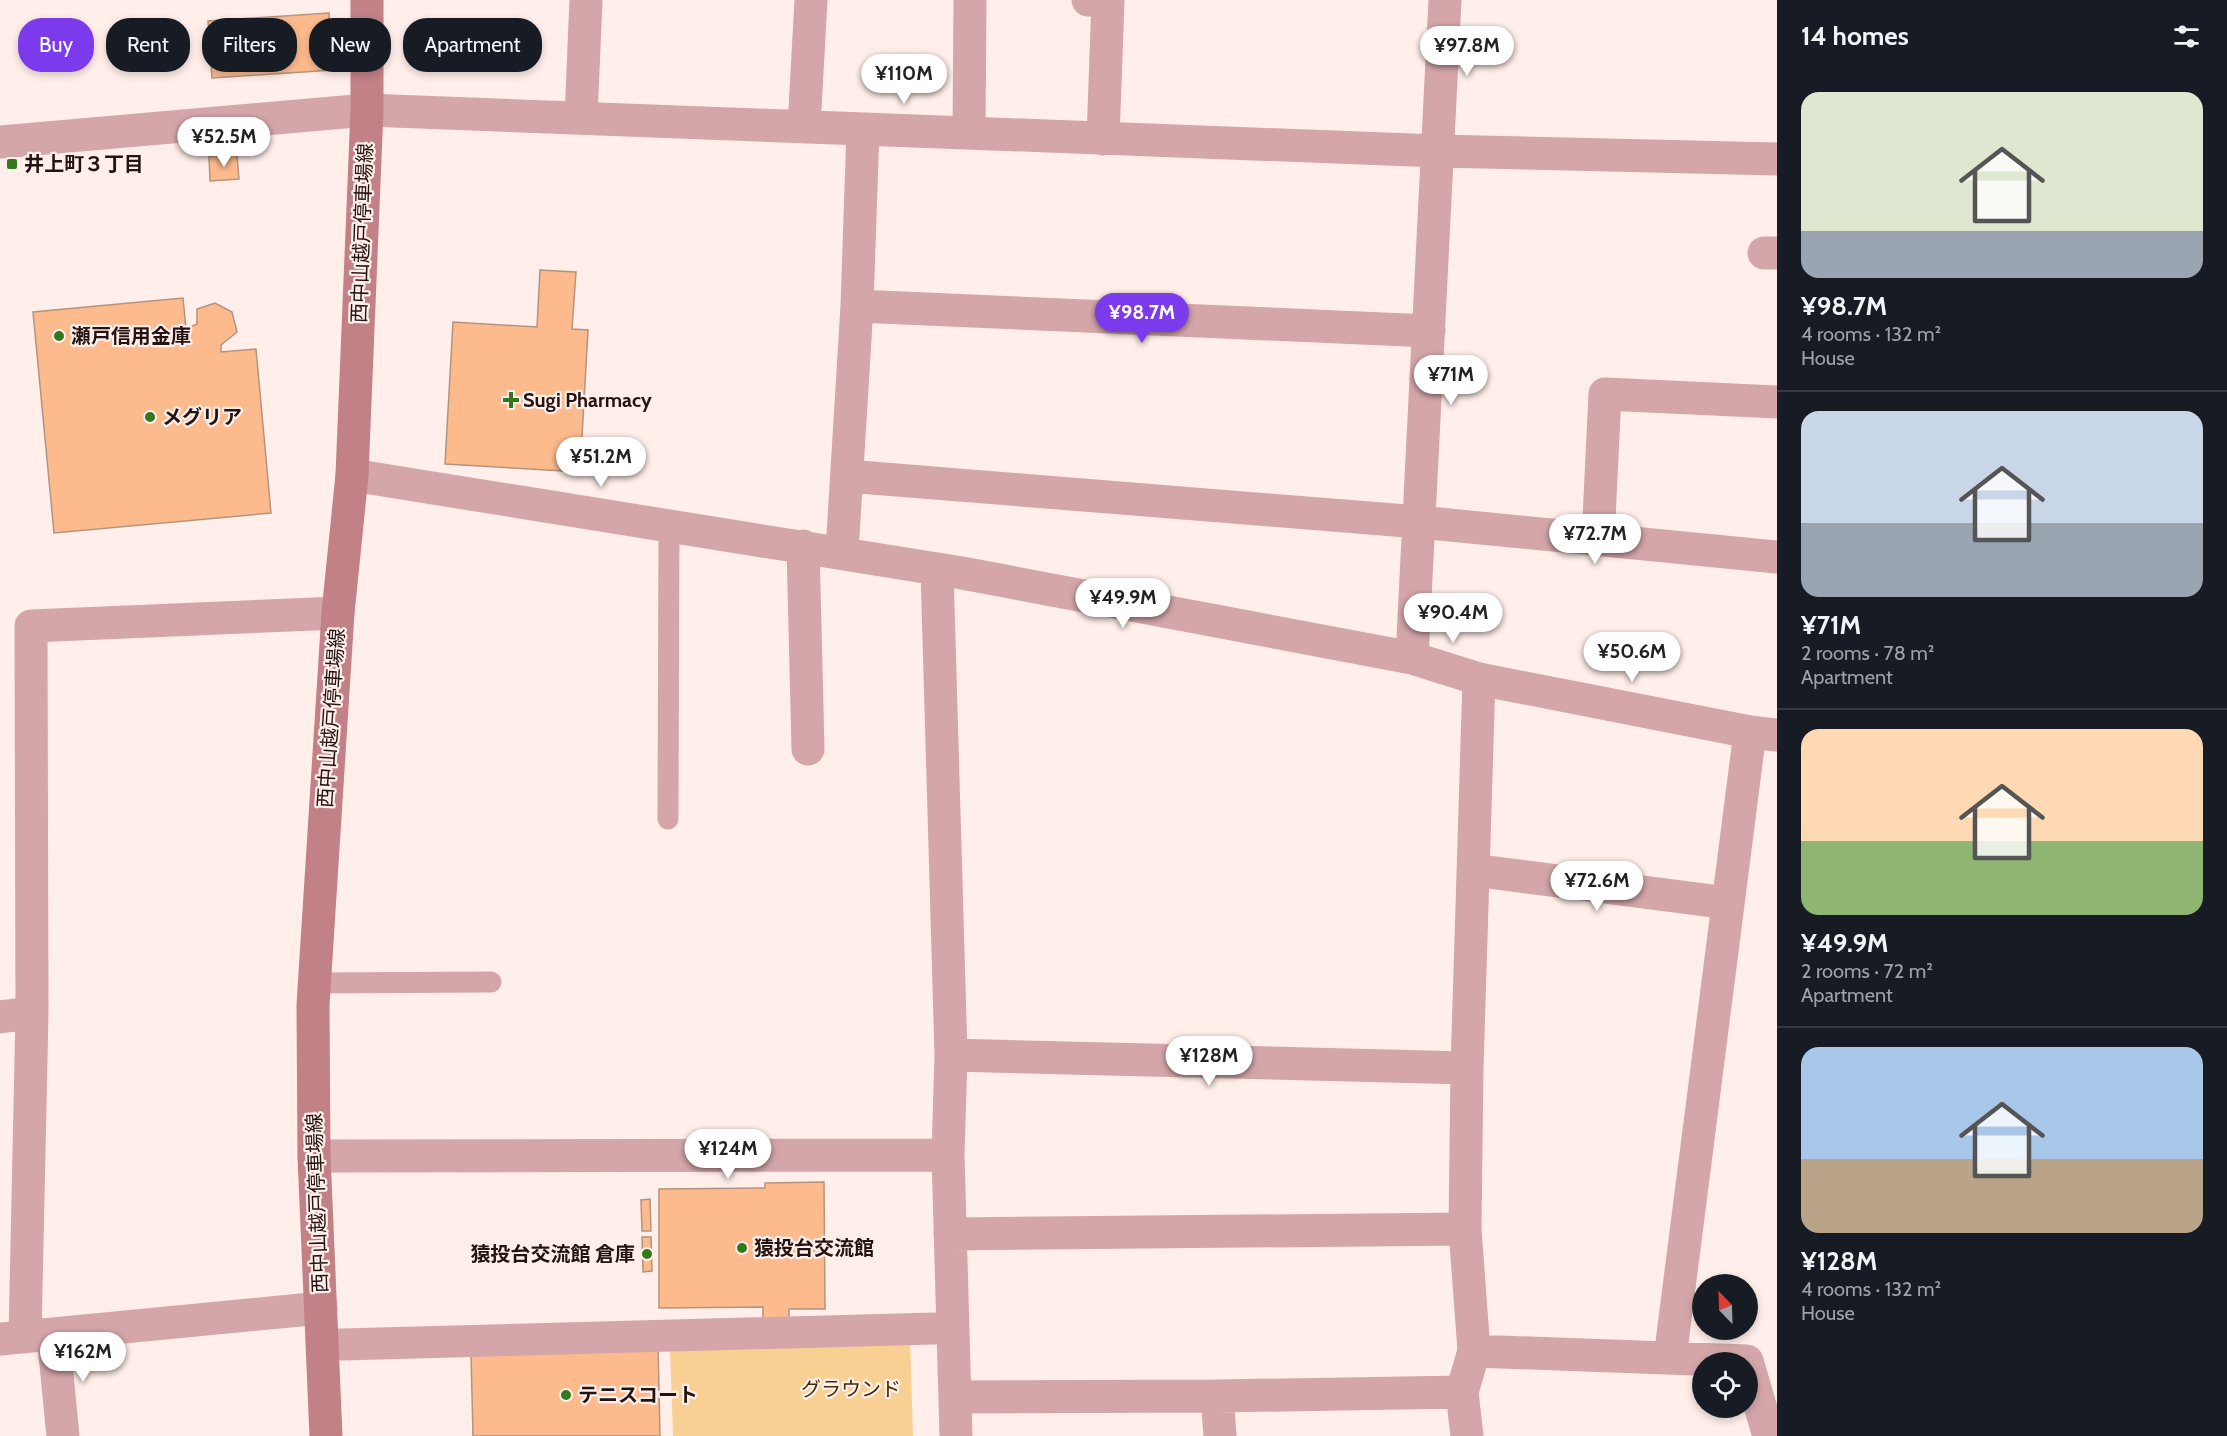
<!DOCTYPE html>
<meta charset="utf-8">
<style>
:root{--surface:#171b24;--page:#20242c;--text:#f1f3f6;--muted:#9ea1a6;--line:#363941;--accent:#7c3aed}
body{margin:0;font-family:Cabin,"Noto Sans JP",sans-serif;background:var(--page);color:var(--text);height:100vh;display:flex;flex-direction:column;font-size:22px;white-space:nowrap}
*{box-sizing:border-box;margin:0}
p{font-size:20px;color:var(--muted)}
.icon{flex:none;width:33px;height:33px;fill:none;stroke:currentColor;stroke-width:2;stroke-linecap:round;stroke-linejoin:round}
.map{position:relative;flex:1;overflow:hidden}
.side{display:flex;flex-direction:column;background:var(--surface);width:450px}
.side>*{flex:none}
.banner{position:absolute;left:18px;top:18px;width:570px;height:54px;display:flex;gap:12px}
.needle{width:39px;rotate:337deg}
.controls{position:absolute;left:1692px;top:1274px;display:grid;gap:12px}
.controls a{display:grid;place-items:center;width:66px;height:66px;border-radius:50%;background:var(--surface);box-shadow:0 3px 9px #0003;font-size:30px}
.price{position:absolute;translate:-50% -51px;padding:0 14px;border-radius:21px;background:#fff;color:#222;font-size:20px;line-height:39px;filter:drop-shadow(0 2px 3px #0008)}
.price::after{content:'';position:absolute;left:50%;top:36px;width:18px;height:14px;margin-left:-9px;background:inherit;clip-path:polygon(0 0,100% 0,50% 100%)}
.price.selected{background:var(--accent);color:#fff}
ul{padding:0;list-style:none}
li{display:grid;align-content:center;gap:12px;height:318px;padding:0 24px}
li+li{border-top:2px solid var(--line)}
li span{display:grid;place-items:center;height:186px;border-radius:18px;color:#555}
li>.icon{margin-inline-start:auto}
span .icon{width:108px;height:108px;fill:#fffc;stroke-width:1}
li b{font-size:26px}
h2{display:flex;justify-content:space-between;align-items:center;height:72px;padding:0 24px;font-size:26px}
.pill{padding:0 21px;border-radius:24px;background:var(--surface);box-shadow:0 3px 9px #0003;font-size:21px;line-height:54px}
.pill.selected{background:var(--accent);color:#fff}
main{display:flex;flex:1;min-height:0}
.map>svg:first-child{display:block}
.green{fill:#f9d094}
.building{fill:#fcba8d;stroke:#b4947e;stroke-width:1.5}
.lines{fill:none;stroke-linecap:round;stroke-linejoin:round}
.service{stroke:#d4a6aa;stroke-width:21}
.pedestrian{stroke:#d4a6aa;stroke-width:32}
.minor{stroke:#d4a6aa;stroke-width:33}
.tertiary{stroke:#d4a6aa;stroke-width:33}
.secondary{stroke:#c28087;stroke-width:33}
.poi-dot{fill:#32791e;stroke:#ffeee9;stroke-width:2}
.labels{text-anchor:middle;stroke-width:4.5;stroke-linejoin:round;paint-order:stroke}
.poi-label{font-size:20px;font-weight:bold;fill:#231411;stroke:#ffeee9;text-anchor:start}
.street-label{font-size:20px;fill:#231411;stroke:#ffeee9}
.park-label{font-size:20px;fill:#422c05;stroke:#ffeee9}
</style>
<main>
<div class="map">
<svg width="1777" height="1436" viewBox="0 0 1777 1436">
<rect width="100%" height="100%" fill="#ffeee9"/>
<path class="green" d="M 910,1340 L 913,1436 L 673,1436 L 670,1348 Z"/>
<path class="building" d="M 329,13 L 333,70 L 212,78 L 208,21 Z
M 237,155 L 239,179 L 210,181 L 209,156 Z
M 540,270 L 576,272 L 572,329 L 588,330 L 580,472 L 445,464 L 453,322 L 537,327 Z
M 183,298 L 186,329 L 197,324 L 197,309 L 215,303 L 232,312 L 237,332 L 221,345 L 221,352 L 256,349 L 271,513 L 54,533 L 33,312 Z
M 824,1182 L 825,1309 L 789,1309 L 789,1322 L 763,1323 L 763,1307 L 659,1308 L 659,1189 L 765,1188 L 765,1183 Z
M 650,1199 L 651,1231 L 642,1231 L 641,1200 Z
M 642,1237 L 651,1237 L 652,1271 L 643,1272 Z
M 658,1345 L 660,1436 L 473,1436 L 471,1354 Z"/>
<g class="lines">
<path class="service" d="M 668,819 L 669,525
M 314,983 L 491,982"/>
<path class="pedestrian" d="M 323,1345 L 952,1328"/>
<path class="minor" d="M 1088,0 L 1108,1 L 1103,139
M 367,110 L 1438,151 L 1777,159
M 581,118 L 586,0
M 804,127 L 811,0
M 969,133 L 970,0
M 1764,253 L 1777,253
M 857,306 L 1429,331
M 352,475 L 962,573 L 1412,658 L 1479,679 L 1750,732 L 1777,735
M 847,476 L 1419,522 L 1777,557
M 1598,540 L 1605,394 L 1777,402
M 803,546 L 808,749
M 842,552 L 857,306 L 863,129
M 937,570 L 951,1055 L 948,1155
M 1412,658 L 1445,0
M 1473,870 L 1728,903
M 0,1017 L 32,1013
M 951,1055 L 1467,1068
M 314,1156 L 948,1155 L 956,1436
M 950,1234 L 1465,1229
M 53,1334 L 63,1436
M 25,1337 L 32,1013 L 31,626 L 338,613
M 0,1339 L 321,1308
M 1474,1351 L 1747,1361 L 1769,1436
M 1670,1358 L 1750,732
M 1217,1396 L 1220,1436
M 955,1397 L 1217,1396 L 1462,1392
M 1467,1436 L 1462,1392 L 1474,1351 L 1465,1229 L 1467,1068 L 1479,679"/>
<path class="tertiary" d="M 0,142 L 367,110"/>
<path class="secondary" d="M 326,1436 L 314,1156 L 313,1005 L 338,613 L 352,475 L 367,110 L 367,0"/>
</g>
<g class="poi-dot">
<rect x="6" y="158" width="12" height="12" rx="3"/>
<circle cx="59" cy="336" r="6"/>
<path d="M508 391h6v6h6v6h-6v6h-6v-6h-6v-6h6z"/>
<circle cx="150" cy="417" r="6"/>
<circle cx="742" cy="1248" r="6"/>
<circle cx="647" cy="1254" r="6"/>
<circle cx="566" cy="1395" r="6"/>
</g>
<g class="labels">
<g class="poi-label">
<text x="24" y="171">井上町３丁目</text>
<text x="71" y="343">瀬戸信用金庫</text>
<text x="523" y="407">Sugi Pharmacy</text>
<text x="162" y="424">メグリア</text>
<text x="754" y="1255">猿投台交流館</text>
<text x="635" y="1261" text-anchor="end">猿投台交流館 倉庫</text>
<text x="578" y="1402">テニスコート</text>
</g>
<g class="street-label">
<text transform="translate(362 233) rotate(-88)" y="7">西中山越戸停車場線</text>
<text transform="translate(331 718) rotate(-86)" y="7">西中山越戸停車場線</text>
<text transform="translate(317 1203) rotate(-92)" y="7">西中山越戸停車場線</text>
</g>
<g class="park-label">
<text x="851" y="1396">グラウンド</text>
</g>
</g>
</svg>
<div class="controls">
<a><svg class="needle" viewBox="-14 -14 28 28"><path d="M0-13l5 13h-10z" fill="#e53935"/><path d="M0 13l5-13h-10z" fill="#9ea1a6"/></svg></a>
<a><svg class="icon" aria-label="locate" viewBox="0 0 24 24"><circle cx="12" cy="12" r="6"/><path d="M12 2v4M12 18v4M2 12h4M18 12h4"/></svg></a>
</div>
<b class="price" style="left:1467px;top:77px">¥97.8M</b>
<b class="price" style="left:904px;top:105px">¥110M</b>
<b class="price" style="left:224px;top:168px">¥52.5M</b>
<b class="price selected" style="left:1142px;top:344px">¥98.7M</b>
<b class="price" style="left:1451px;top:406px">¥71M</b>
<b class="price" style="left:601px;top:488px">¥51.2M</b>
<b class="price" style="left:1595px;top:565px">¥72.7M</b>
<b class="price" style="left:1123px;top:629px">¥49.9M</b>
<b class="price" style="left:1453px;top:644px">¥90.4M</b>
<b class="price" style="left:1632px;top:683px">¥50.6M</b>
<b class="price" style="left:1597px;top:912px">¥72.6M</b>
<b class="price" style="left:1209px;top:1087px">¥128M</b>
<b class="price" style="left:728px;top:1180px">¥124M</b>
<b class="price" style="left:83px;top:1383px">¥162M</b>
<div class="banner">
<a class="pill selected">Buy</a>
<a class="pill">Rent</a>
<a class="pill">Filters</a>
<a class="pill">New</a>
<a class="pill">Apartment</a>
</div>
</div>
<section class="side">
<h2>14 homes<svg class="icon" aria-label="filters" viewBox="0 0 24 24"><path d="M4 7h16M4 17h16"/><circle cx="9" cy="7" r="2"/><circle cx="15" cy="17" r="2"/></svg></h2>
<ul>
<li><span style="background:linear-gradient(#dfe7d0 75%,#9aa5b1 0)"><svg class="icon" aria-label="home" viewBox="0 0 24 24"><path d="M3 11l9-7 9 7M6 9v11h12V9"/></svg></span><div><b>¥98.7M</b><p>4 rooms · 132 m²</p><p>House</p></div></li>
<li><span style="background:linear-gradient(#c9d6e8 60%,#9aa5b1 0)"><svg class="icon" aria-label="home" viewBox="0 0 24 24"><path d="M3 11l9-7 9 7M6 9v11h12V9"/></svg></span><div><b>¥71M</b><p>2 rooms · 78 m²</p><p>Apartment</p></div></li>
<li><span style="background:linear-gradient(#ffd9b3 60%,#8fb573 0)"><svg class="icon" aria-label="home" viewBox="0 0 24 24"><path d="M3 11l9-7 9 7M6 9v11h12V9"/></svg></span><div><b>¥49.9M</b><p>2 rooms · 72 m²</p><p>Apartment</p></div></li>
<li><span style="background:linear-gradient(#a9c7e8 60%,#b9a48a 0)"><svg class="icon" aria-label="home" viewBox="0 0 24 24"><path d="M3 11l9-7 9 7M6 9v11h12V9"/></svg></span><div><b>¥128M</b><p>4 rooms · 132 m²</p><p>House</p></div></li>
</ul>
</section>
</main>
